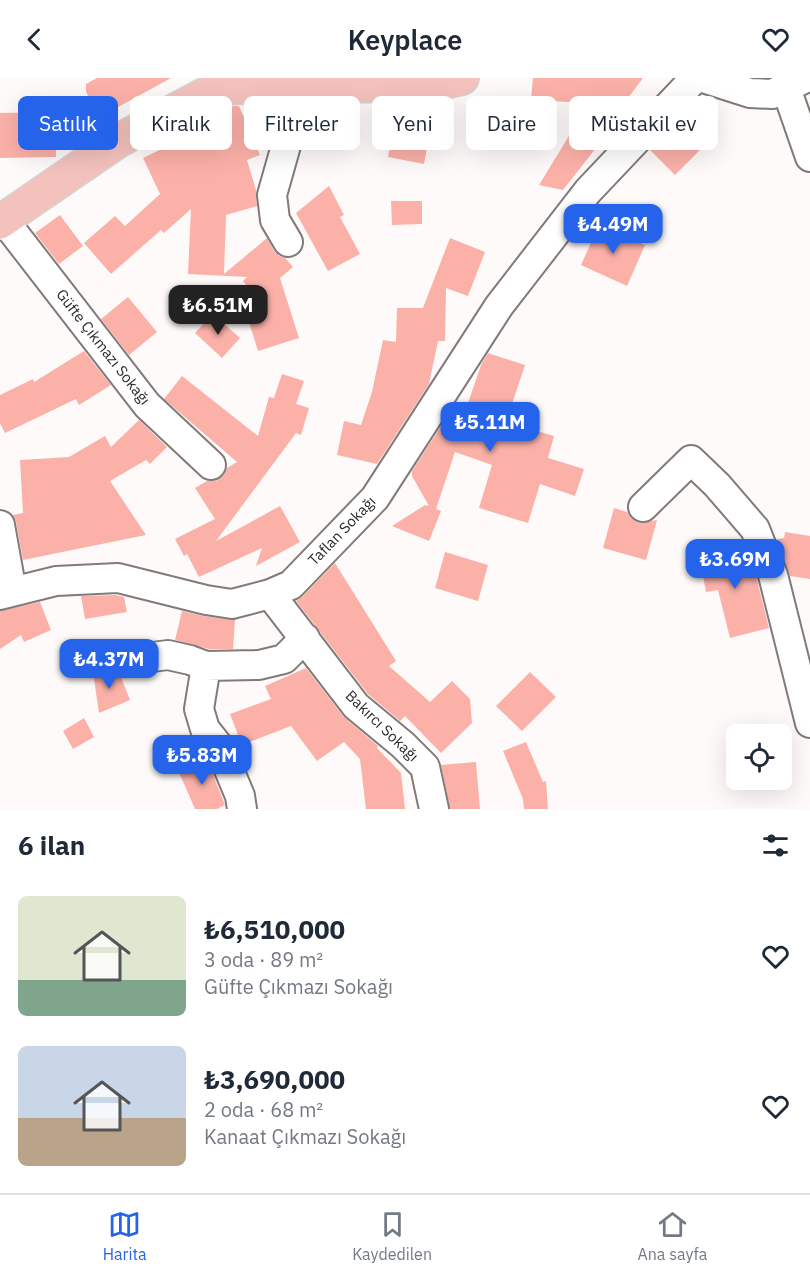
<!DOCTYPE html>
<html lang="tr">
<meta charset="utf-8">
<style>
:root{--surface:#fff;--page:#f2f2f3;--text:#1f2937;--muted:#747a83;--line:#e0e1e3;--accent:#2563eb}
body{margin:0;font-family:"IBM Plex Sans",sans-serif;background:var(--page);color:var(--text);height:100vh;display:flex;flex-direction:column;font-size:22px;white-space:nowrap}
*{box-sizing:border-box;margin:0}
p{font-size:20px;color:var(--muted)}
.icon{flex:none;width:33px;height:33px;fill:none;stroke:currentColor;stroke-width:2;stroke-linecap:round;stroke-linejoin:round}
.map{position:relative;height:731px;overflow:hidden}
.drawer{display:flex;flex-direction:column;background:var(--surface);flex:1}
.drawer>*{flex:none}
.guide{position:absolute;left:18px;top:18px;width:774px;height:54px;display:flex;gap:12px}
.controls{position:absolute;left:726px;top:646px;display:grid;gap:12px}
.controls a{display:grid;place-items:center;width:66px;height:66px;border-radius:9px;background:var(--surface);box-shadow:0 6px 24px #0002;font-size:30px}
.price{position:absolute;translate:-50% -51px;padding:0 14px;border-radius:12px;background:var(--accent);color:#fff;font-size:20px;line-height:39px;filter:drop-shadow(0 2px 3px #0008)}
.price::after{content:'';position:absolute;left:50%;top:36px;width:18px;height:14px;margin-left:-9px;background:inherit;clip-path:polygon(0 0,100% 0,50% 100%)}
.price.current{background:#222;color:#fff}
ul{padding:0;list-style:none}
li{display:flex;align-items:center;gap:18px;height:150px;padding:0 18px}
li span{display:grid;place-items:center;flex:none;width:168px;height:120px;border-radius:9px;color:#555}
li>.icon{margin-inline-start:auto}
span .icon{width:72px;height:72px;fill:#fffc;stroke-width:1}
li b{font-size:26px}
h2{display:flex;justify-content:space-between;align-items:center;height:72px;padding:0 18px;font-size:26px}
.chip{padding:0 21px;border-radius:9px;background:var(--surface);box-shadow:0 6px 24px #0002;font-size:21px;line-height:54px}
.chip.current{background:var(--accent);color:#fff}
header{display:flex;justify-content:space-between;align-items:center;height:78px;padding:0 18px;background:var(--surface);font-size:27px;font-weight:600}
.menu{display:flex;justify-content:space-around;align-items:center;height:84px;border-top:2px solid var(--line);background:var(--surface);font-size:16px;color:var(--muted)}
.menu a{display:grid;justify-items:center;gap:3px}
.menu .current{color:var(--accent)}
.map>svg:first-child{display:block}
.building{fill:#fbb1a8}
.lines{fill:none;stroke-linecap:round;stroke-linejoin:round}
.minor-casing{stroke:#807a79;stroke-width:32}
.major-casing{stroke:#d5d4d4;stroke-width:36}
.minor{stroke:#fff;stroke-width:28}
.major{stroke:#f4c2bc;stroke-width:33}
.labels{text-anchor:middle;stroke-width:4.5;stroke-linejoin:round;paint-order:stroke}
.street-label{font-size:15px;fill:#2c2a29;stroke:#fff}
</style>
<header><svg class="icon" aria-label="back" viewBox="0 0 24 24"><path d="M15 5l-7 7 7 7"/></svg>Keyplace<svg class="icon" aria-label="heart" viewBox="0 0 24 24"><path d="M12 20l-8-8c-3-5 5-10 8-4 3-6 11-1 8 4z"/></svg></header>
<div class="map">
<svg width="810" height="731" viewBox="0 0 810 731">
<rect width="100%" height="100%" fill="#fefaf9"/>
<path class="building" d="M 97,0 L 171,0 L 100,39 L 86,14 L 86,6 Z
M 533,0 L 643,0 L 613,40 L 618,42 L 563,112 L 539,107 L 589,25 L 531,22 Z
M 233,28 L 239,28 L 260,77 L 247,82 L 256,112 L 257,128 L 226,137 L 224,196 L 267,160 L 274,173 L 279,178 L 285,180 L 293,189 L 280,200 L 299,260 L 258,273 L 245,231 L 261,225 L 243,203 L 247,199 L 188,196 L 191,131 L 164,155 L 161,152 L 111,196 L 84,165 L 115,138 L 125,148 L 160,116 L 143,80 L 174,65 L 170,57 Z
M 55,34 L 56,79 L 0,80 L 0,35 Z
M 685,35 L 711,61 L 675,97 L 650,72 Z
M 396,36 L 432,43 L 424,86 L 388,79 Z
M 329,108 L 344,137 L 340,139 L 360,176 L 328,193 L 296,135 Z
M 391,123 L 422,123 L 422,146 L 392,147 Z
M 60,137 L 83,168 L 59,186 L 35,155 Z
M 599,147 L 645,167 L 627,208 L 581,187 Z
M 450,160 L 485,174 L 468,218 L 446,210 L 445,263 L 438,263 L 429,306 L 377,386 L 337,377 L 344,343 L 361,347 L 372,314 L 383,262 L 396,264 L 397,230 L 423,230 Z
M 128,219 L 157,254 L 129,277 L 101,241 Z
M 213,236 L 240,260 L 222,280 L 195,255 Z
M 84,273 L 111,307 L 79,327 L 76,321 L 5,355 L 0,345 L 0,317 L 33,301 L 34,304 Z
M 488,275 L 525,287 L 506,344 L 554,358 L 548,380 L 584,391 L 575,418 L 540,406 L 528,445 L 479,430 L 492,387 L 455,374 L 436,431 L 441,433 L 429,463 L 392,448 L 425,427 L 429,428 L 412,398 L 412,393 L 456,325 L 467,328 L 481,287 Z
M 282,296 L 304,303 L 296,326 L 309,330 L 301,357 L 296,355 L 216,463 L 280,428 L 300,464 L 256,488 L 262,470 L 199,499 L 187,476 L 184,478 L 175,461 L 215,441 L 195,410 L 207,403 L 216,403 L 223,398 L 227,390 L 237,384 L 164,321 L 182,298 L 258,358 L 269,319 L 274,320 Z
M 139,342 L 167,369 L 150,386 L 146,382 L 110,403 L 146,457 L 23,482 L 16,444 L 13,437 L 23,435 L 20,382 L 69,379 L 105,358 L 111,369 Z
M 614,430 L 627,434 L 632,441 L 639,445 L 657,442 L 646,482 L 603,470 Z
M 785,454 L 810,458 L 810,501 L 790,498 L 777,461 L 784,460 Z
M 744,468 L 757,502 L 769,550 L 730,560 L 718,512 L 706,514 L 699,477 Z
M 445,474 L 488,487 L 478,523 L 435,510 Z
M 335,485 L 396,583 L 389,588 L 430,624 L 452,603 L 470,621 L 472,645 L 441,675 L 405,638 L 400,643 L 368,616 L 296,523 L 303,518 Z
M 116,517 L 124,519 L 127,534 L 85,541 L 81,518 Z
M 40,524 L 51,552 L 24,564 L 21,557 L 0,571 L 0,533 Z
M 182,533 L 203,538 L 235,542 L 233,571 L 209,571 L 175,562 Z
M 106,589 L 114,598 L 121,599 L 130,622 L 99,635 L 93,594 Z
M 306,590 L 343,638 L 378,668 L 377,670 L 401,695 L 405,731 L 366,731 L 360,681 L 344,664 L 317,683 L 291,648 L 242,667 L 230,636 L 271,621 L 265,608 Z
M 530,594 L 556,619 L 522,653 L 496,628 Z
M 84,640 L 94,659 L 73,671 L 63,653 Z
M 526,664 L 543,704 L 546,703 L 548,731 L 524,731 L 523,721 L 503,673 Z
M 206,679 L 225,727 L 217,731 L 195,731 L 178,692 Z
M 476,684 L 480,731 L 450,731 L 441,687 Z"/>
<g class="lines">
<g class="minor-casing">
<path id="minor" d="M 703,0 L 750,15 L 772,16 L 806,0
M 786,10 L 810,79
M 3,141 L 147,327 L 211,387
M 288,164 L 275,142 L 272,117 L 287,64 L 290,7
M 643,429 L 691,382 L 717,407 L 755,451 L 773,497 L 810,645
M 0,447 L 12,514
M 270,516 L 356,628 L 403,667 L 425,689 L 434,731
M 0,517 L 56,503 L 118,500 L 206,522 L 232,526 L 270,516 L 291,507 L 375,420 L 499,228 L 588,113 L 695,0
M 121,583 L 168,577 L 190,582 L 206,588
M 242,731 L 240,718 L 220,670 L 205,651 L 199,631 L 206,588 L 259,587 L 284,581 L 305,560"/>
</g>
<g class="major-casing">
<path id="major" d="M 0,144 L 118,63 L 217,10 L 290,7 L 428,8 L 462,0"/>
</g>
<use href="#minor" class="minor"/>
<use href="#major" class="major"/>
</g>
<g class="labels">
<g class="street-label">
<text transform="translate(103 269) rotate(52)" y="5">Güfte Çıkmazı Sokağı</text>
<text transform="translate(342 453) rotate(-46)" y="5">Taflan Sokağı</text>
<text transform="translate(382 648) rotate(44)" y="5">Bakırcı Sokağı</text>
</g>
</g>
</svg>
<div class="controls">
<a><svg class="icon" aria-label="locate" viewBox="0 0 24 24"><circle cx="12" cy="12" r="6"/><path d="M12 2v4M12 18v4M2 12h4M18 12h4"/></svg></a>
</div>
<b class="price" style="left:613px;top:177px">₺4.49M</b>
<b class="price current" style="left:218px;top:258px">₺6.51M</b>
<b class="price" style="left:490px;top:375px">₺5.11M</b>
<b class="price" style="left:735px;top:512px">₺3.69M</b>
<b class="price" style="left:109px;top:612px">₺4.37M</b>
<b class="price" style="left:202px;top:708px">₺5.83M</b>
<div class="guide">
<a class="chip current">Satılık</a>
<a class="chip">Kiralık</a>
<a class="chip">Filtreler</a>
<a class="chip">Yeni</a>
<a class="chip">Daire</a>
<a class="chip">Müstakil ev</a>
</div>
</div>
<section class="drawer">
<h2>6 ilan<svg class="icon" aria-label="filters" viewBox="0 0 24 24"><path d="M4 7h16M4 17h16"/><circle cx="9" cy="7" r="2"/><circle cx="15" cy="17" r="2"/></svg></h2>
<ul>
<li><span style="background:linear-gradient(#dfe7d0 70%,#7fa58c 0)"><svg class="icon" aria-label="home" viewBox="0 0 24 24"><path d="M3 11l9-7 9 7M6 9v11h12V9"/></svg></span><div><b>₺6,510,000</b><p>3 oda · 89 m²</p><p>Güfte Çıkmazı Sokağı</p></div><svg class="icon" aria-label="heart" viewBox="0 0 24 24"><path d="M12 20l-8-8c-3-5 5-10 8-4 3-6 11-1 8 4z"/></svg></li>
<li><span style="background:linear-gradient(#c9d6e8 60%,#b9a48a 0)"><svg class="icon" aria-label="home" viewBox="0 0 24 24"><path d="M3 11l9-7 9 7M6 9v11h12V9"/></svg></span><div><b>₺3,690,000</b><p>2 oda · 68 m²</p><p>Kanaat Çıkmazı Sokağı</p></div><svg class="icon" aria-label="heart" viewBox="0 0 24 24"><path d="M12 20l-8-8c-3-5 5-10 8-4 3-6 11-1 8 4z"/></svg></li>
</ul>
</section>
<nav class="menu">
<a class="current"><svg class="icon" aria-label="map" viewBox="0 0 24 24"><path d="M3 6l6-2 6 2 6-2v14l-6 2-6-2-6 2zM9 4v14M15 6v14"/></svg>Harita</a>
<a><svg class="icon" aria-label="saved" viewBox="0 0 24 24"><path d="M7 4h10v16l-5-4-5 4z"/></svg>Kaydedilen</a>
<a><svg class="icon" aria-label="home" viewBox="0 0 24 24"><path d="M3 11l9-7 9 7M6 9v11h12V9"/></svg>Ana sayfa</a>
</nav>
